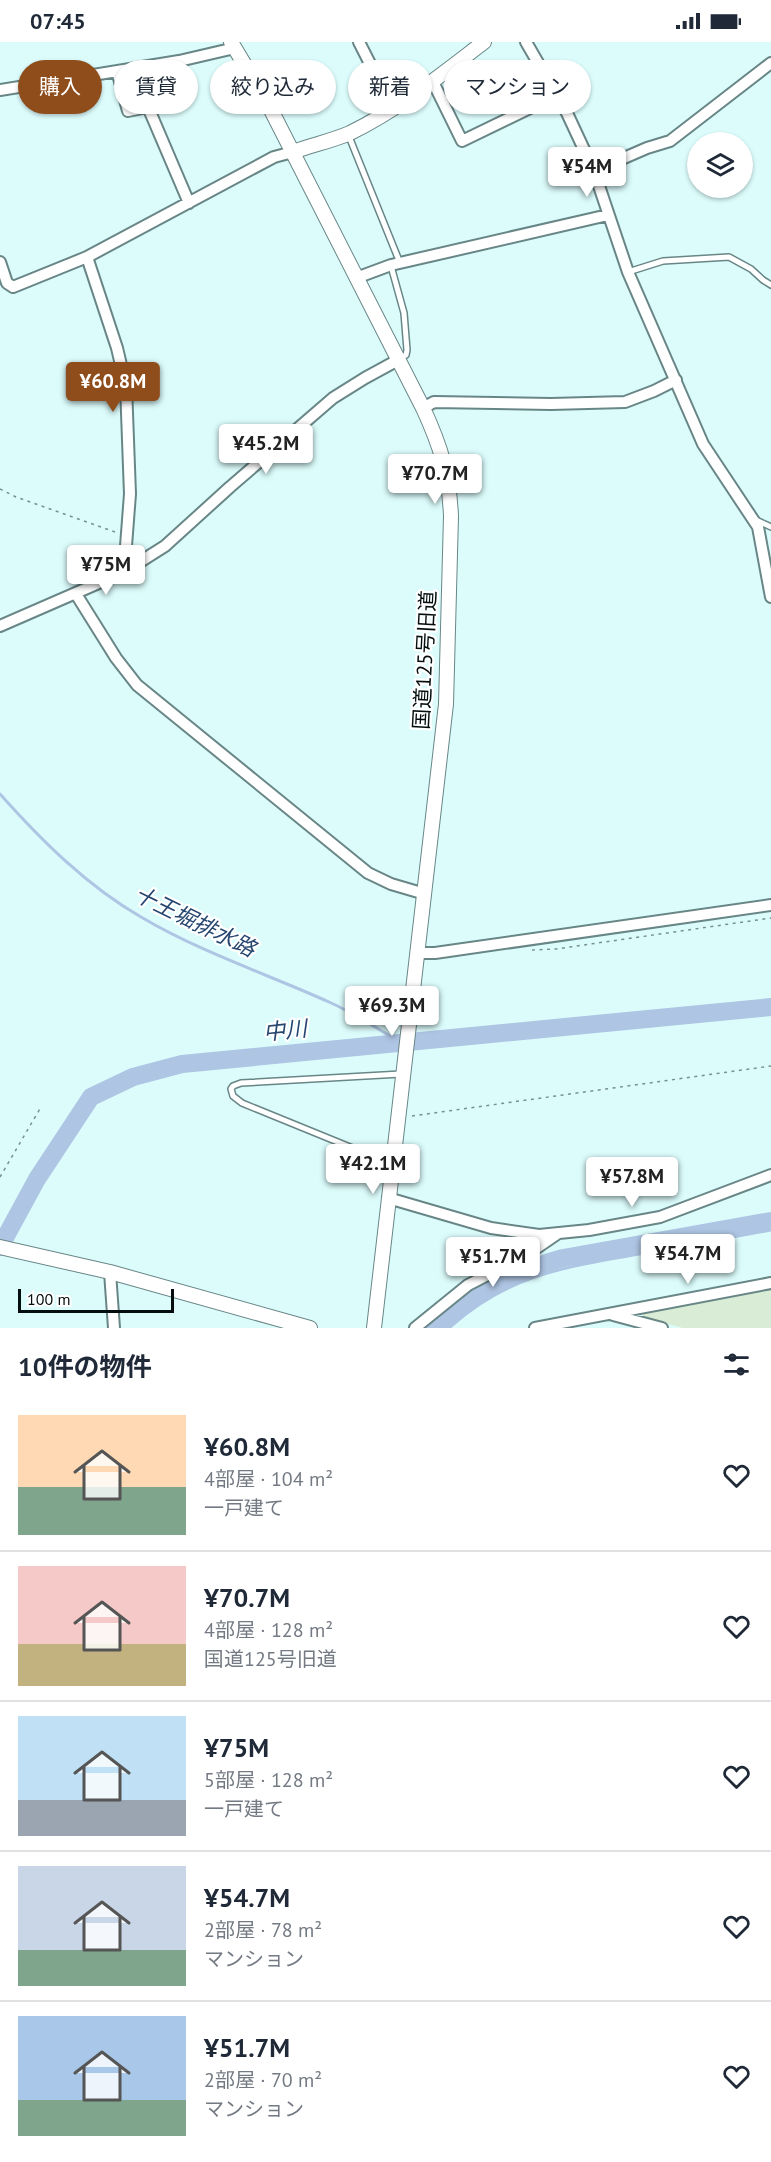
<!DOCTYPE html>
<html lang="ja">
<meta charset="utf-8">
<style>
:root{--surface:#fff;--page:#f6f6f7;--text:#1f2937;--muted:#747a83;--line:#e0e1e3;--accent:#8f4d1c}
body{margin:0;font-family:"PT Sans","Noto Sans JP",sans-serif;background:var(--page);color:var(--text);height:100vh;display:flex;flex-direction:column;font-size:22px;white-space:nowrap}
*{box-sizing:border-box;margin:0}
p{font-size:20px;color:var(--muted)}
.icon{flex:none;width:33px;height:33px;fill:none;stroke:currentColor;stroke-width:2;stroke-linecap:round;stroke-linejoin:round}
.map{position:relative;height:1286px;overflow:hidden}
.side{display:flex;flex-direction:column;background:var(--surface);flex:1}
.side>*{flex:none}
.banner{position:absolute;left:18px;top:18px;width:735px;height:54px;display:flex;gap:12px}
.tools{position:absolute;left:687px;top:90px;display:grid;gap:12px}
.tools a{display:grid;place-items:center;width:66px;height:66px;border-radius:50%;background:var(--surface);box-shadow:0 2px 4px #0004;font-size:30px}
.scale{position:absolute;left:18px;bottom:15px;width:156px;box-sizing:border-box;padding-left:6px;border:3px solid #040e0e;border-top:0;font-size:16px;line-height:21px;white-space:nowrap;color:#040e0e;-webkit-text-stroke:4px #fff;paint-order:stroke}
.price{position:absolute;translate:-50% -51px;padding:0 14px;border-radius:6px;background:#fff;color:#222;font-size:20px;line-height:39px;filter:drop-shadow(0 2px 3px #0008)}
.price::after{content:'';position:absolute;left:50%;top:36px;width:18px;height:14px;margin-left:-9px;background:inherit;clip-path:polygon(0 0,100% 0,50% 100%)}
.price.active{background:var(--accent);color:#fff}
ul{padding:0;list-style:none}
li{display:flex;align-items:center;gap:18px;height:150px;padding:0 18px}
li+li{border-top:2px solid var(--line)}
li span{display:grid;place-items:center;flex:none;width:168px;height:120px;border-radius:0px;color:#555}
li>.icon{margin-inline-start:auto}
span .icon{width:72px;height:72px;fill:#fffc;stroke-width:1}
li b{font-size:26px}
h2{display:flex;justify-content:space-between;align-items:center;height:72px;padding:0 18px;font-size:26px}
.chip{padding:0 21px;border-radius:27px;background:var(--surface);box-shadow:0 2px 4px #0004;font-size:21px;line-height:54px}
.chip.active{background:var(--accent);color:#fff}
.status{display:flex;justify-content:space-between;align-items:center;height:42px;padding:0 30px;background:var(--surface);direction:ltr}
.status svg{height:16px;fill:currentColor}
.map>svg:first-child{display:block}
.green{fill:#d9ecd5}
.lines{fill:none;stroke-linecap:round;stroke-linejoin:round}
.stream{stroke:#aec5e3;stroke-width:3}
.river{stroke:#aec5e3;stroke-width:18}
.lane-casing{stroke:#698687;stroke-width:8}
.street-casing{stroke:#698687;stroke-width:14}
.secondary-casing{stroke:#698687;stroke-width:16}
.path{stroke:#798f8f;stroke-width:1.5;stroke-dasharray:3 4.5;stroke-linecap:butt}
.lane{stroke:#fff;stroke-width:5}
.street{stroke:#fff;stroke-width:10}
.secondary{stroke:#fff;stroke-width:14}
.labels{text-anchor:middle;stroke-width:4.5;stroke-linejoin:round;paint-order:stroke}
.street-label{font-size:21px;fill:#040e0e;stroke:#fff}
.water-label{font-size:22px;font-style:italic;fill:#264670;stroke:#fff}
</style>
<div class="status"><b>07:45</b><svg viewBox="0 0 49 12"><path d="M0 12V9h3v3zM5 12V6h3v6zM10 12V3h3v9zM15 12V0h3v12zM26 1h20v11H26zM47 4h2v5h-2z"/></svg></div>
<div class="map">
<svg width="771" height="1286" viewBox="0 0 771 1286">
<rect width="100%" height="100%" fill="#dcfcfc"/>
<path class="green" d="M 771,1246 L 771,1286 L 683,1286 L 643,1275 L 643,1270 Z"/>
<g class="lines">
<path class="stream" d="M 0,752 C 41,798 87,844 141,875 C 200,910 267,932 329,960 C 354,971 377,986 401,1001
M 449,1286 C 508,1233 564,1225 639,1212 C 683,1204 727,1196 771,1188"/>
<path class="river" d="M 0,1205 L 37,1137 L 91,1055 L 133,1035 L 182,1022 L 771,965
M 435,1286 C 477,1250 509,1231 563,1216 L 771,1179"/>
<g class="lane-casing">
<path id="lane" d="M 348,92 L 400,221
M 391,224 L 404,271 L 407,308 L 406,313 L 400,317
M 628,230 L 663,219 L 729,215 L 751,227 L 763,238 L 771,243
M 756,478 L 771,485
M 393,1119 L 377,1116 L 242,1061 L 233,1054 L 231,1047 L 233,1044 L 241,1041 L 401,1032"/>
</g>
<g class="street-casing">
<path id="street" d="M 359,0 L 393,67
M 526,0 L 567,71 L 594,129 L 628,230 L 703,402 L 758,485 L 771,555
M 117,29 L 128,69 L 148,65 L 189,161
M 433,40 L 462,99 L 557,53
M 0,48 L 179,19 L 235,6
M 594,129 L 647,106 L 670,99 L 771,21
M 87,215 L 117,306 L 126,344 L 130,452 L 124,530
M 0,220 L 7,241 L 13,245 L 87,215 L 274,115 L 293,110
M 356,236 L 391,223 L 608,173
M 423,366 L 434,360 L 551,362 L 625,360 L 654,349 L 676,338
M 76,552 L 116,616 L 137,643 L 368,831 L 391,842 L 425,852
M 0,584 L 124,530 L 165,504 L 230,445 L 333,356 L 365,336 L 398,318
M 418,911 L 435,911 L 771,863
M 388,1156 L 491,1186 L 539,1193 L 589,1188 L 660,1175 L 771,1133
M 110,1230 L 114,1286
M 613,1273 L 662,1286
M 415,1286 L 468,1243 L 495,1229 L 519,1218 L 557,1192
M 535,1286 L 771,1241"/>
</g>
<g class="secondary-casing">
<path id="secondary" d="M 231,0 L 266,58 L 423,366 C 441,405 449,431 451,474 L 446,662 L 374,1286
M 293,110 C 311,103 332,99 350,91 C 399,67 441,33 484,0
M 0,1205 L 110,1230 L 310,1286"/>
</g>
<path class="path" d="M 0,447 L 16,455 L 115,490
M 532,908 L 556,907 L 771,876
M 412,1074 L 771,1024
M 0,1135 L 41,1065"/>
<use href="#lane" class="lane"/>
<use href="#street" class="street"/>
<use href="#secondary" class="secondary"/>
</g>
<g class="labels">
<g class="street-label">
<text transform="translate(425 618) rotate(-87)" y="7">国道125号旧道</text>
</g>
<g class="water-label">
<text transform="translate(195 879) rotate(26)" y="8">十王堀排水路</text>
<text transform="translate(285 988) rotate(-6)" y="8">中川</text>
</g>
</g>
</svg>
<div class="tools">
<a><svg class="icon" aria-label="layers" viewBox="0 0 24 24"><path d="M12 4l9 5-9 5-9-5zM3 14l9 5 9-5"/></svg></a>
</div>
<div class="scale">100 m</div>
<b class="price" style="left:587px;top:156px">¥54M</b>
<b class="price active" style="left:113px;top:371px">¥60.8M</b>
<b class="price" style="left:266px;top:433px">¥45.2M</b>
<b class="price" style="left:435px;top:463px">¥70.7M</b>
<b class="price" style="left:106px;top:554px">¥75M</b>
<b class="price" style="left:392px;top:995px">¥69.3M</b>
<b class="price" style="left:373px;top:1153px">¥42.1M</b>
<b class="price" style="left:632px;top:1166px">¥57.8M</b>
<b class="price" style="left:688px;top:1243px">¥54.7M</b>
<b class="price" style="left:493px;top:1246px">¥51.7M</b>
<div class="banner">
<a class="chip active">購入</a>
<a class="chip">賃貸</a>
<a class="chip">絞り込み</a>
<a class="chip">新着</a>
<a class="chip">マンション</a>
</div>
</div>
<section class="side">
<h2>10件の物件<svg class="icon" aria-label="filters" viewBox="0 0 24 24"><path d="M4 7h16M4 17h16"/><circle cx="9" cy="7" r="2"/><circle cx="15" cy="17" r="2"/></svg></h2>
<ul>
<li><span style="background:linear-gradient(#ffd9b3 60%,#7fa58c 0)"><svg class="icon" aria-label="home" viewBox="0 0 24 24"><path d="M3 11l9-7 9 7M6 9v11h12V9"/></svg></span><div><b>¥60.8M</b><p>4部屋 · 104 m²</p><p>一戸建て</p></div><svg class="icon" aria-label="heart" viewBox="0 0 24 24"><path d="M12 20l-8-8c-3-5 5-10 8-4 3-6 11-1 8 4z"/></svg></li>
<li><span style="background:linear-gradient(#f6c9c9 65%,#c2b280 0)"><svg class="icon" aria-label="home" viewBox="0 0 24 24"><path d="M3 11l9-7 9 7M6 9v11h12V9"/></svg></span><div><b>¥70.7M</b><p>4部屋 · 128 m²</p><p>国道125号旧道</p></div><svg class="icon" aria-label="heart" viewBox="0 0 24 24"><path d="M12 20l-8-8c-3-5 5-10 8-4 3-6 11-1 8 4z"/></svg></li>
<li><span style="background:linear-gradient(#bfe0f5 70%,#9aa5b1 0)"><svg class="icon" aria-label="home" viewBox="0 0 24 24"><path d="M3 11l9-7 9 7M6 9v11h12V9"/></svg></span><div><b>¥75M</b><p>5部屋 · 128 m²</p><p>一戸建て</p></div><svg class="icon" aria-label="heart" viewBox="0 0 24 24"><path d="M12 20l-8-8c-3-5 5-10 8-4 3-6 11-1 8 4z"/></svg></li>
<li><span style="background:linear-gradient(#c9d6e8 70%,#7fa58c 0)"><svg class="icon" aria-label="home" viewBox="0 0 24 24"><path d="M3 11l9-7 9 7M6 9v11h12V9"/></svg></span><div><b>¥54.7M</b><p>2部屋 · 78 m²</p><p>マンション</p></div><svg class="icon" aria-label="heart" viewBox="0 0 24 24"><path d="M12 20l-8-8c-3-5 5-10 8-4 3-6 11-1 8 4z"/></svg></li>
<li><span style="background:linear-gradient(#a9c7e8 70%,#7fa58c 0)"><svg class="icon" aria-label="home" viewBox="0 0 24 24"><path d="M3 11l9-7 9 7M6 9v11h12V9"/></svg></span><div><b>¥51.7M</b><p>2部屋 · 70 m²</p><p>マンション</p></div><svg class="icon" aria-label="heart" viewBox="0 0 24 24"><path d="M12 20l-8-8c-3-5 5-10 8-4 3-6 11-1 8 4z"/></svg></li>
</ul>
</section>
